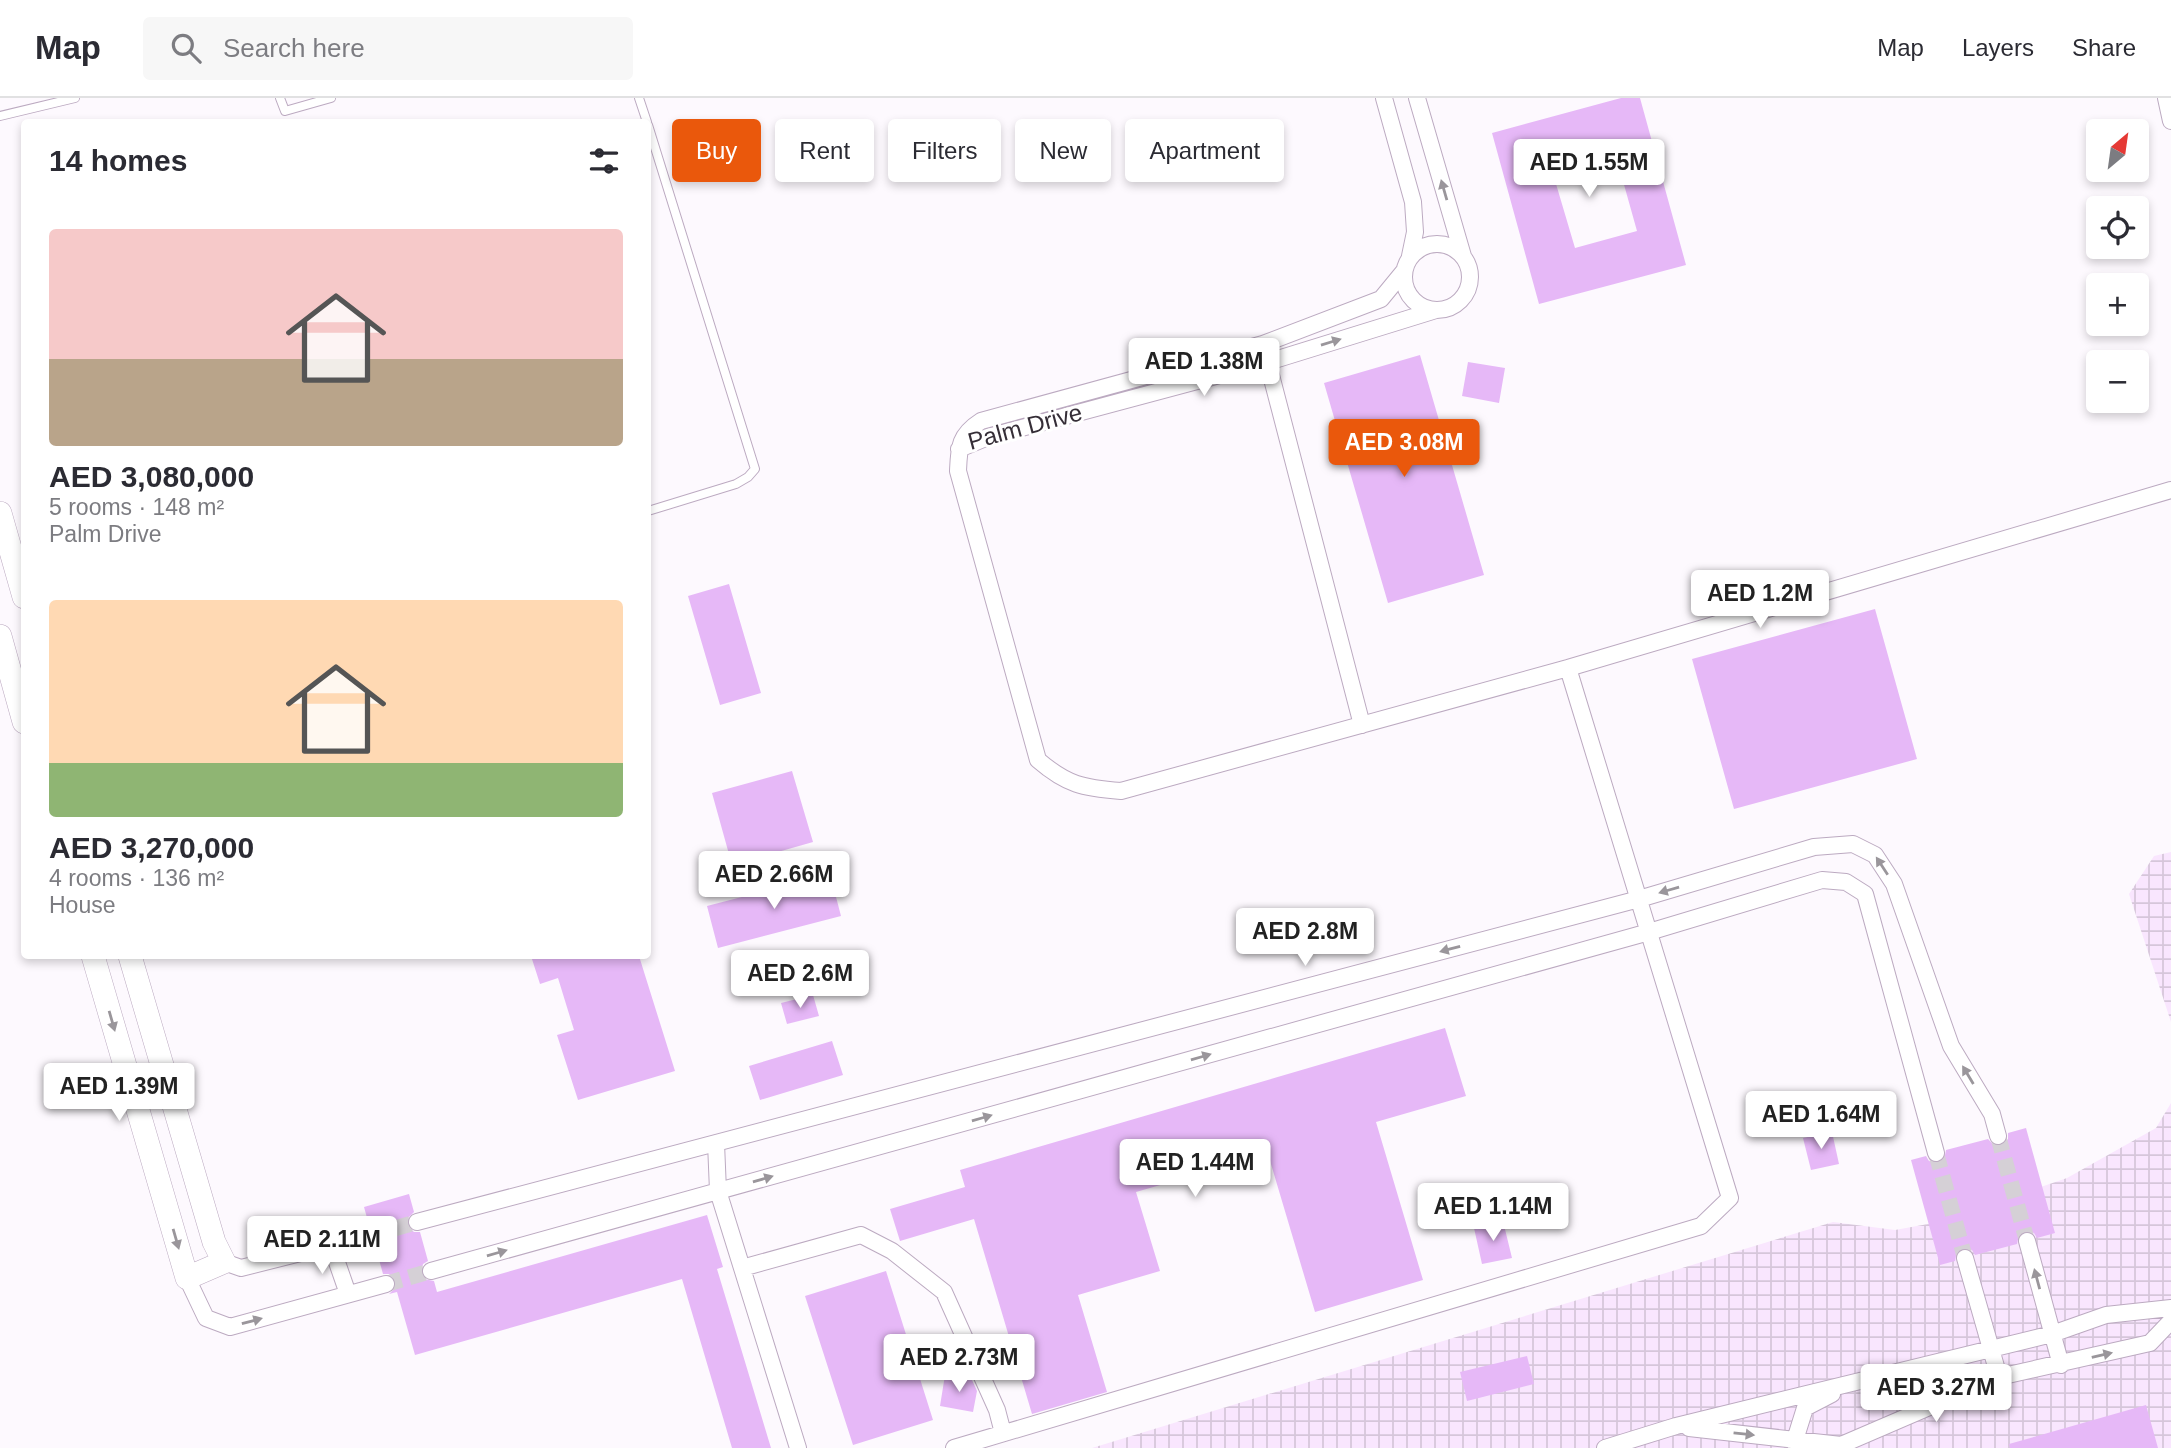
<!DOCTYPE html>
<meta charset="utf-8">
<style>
:root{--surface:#fff;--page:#f7f7f7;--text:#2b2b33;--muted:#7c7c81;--line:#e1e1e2;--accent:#ea580c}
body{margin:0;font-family:Helvetica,sans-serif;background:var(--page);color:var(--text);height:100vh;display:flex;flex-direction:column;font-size:26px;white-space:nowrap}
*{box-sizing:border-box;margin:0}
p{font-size:23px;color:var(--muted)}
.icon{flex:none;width:38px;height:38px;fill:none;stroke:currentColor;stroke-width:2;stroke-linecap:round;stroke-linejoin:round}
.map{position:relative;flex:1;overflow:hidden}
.side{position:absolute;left:21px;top:21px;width:630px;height:840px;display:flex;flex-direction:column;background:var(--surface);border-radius:7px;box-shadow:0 4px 10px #0003}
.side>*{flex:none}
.guide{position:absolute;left:672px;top:21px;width:665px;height:63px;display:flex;gap:14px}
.needle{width:46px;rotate:29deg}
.buttons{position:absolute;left:2086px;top:21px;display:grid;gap:14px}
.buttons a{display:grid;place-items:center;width:63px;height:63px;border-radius:7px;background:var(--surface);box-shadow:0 4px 10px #0003;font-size:35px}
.price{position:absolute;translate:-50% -60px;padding:0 16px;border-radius:7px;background:#fff;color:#222;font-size:23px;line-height:46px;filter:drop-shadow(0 2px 4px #0008)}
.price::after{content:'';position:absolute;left:50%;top:42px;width:21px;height:16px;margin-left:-10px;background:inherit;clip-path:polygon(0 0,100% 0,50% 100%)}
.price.active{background:var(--accent);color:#fff}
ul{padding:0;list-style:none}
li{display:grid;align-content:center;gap:14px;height:371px;padding:0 28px}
li span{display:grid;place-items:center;height:217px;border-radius:7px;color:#555}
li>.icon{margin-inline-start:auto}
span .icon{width:126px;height:126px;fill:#fffc;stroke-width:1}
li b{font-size:30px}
h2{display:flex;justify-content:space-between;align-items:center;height:84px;padding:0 28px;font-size:30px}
.pill{padding:0 24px;border-radius:7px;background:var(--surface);box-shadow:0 4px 10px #0003;font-size:24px;line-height:63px}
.pill.active{background:var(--accent);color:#fff}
header{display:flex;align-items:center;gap:42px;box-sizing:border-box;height:98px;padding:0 35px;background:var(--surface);border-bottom:2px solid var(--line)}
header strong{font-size:33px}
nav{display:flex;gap:38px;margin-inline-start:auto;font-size:24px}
.search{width:490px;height:63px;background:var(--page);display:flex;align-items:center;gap:18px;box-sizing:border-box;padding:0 24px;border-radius:7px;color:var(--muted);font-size:26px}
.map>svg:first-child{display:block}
.industrial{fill:url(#industrial-grid)}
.building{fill:#e6b8f7;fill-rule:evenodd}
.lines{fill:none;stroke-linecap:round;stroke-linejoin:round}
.minor-tunnel{stroke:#d5d0d6;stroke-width:16;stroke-dasharray:16 8;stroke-linecap:butt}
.service-casing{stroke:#bcaac1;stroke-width:10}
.minor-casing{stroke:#bcaac1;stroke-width:18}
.secondary-casing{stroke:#bcaac1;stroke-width:24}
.service{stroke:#fff;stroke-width:8}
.minor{stroke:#fff;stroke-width:16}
.secondary{stroke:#fff;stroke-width:23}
.oneway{fill:#9a969b}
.labels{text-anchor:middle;stroke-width:6;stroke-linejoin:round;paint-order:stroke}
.street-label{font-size:24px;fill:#352e37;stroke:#fff}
</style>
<header>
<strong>Map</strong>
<div class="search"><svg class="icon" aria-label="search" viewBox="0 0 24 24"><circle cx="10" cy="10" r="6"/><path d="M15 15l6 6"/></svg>Search here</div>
<nav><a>Map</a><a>Layers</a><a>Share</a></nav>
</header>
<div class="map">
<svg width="2171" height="1350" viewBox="0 0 2171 1350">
<defs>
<pattern id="industrial-grid" width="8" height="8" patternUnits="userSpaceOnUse" patternTransform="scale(1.75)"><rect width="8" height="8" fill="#f9e6fe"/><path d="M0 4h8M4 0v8" fill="none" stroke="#d6c6da"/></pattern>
</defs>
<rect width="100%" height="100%" fill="#fdf9fe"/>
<path class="industrial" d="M 2171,754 L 2171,924 L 2129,796 L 2154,758 Z
M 2171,1005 L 2171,1350 L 1092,1350 L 1833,1124 L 1895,1132 L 1928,1126 L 1985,1108 L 2067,1080 L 2156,1030 Z"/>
<path class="building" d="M 1621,0 L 1640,0 L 1686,167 L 1539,206 L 1492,35 ZM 1614,51 L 1637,133 L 1575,150 L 1551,69 Z
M 1420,257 L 1484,477 L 1388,505 L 1324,285 Z
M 1468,264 L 1505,270 L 1499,305 L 1462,298 Z
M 729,486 L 761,595 L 720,607 L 688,498 Z
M 1875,511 L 1917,661 L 1734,711 L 1692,561 Z
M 792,673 L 813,744 L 732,767 L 712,695 Z
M 830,776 L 841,818 L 718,850 L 707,808 Z
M 531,858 L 639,858 L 675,973 L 578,1002 L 557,937 L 574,932 L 558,880 L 540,886 Z
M 813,897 L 819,918 L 787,926 L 781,905 Z
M 1445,930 L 1466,998 L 1376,1024 L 1423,1182 L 1315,1214 L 1268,1056 L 1136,1094 L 1160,1173 L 1078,1197 L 1107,1294 L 1032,1316 L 974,1121 L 900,1143 L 890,1111 L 965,1089 L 960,1072 Z
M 832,943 L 843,977 L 760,1002 L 749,968 Z
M 2026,1030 L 2055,1135 L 2037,1140 L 2034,1135 L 2025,1133 L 2019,1136 L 2017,1146 L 1975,1157 L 1972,1152 L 1963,1150 L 1957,1153 L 1955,1163 L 1940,1167 L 1911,1062 L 1926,1058 L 1929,1063 L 1938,1065 L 1944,1062 L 1946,1052 L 1988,1041 L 1995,1048 L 2001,1048 L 2008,1041 L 2008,1035 Z
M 1832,1034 L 1839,1066 L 1811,1072 L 1803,1040 Z
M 409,1096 L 414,1114 L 407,1121 L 407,1127 L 414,1134 L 420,1134 L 428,1163 L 423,1166 L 421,1175 L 424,1181 L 434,1183 L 437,1194 L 707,1117 L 723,1169 L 717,1171 L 771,1350 L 732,1350 L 682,1181 L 415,1257 L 397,1194 L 389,1196 L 396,1189 L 396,1183 L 389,1176 L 383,1176 L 375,1147 L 382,1140 L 382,1134 L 375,1127 L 369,1127 L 364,1109 Z
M 1503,1123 L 1512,1160 L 1482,1166 L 1474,1130 Z
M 886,1173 L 933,1322 L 853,1347 L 805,1198 Z
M 1527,1258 L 1534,1286 L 1467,1303 L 1460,1274 Z
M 945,1277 L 972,1282 L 977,1293 L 973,1314 L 940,1308 Z
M 2146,1307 L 2158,1350 L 2010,1350 L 2009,1346 Z"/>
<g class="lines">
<path class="minor-tunnel" d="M 1998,1038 L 2027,1143
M 1936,1055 L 1965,1160
M 372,1137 L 417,1124
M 386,1186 L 431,1173"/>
<g class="service-casing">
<path id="service" d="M 280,0 L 285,13 L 331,0
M 639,0 L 647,24
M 0,18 L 75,0
M 648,27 L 755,371 L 748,379 L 736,386 L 648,413"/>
</g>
<g class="minor-casing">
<path id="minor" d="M 1384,0 L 1413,104 L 1415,134 L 1410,158
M 1417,0 L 1463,158
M 2166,0 L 2171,23
M1404 179a33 33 0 1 1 66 0a33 33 0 1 1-66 0Z
M 1404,173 L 1381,201 L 1263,246 L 981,323 C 959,337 959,349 958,373 L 1038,662 C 1067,687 1083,690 1121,693 L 1568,570
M 1265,254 L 1362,627
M 959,351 L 988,339 L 1268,264 L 1436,212
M 716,1045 L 718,1093 L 798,1350
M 417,1124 L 1639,801 L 1814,749 L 1853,746 L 1875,757 L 1894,786 L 1951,948 L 1992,1016 L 1998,1038
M 2027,1143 L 2061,1267
M 331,1147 L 348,1196
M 1965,1160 L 1999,1279
M 224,1164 L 241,1170 L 372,1137
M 742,1170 L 861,1137 L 892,1153 L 944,1194 L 997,1312 L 1003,1335
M 431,1173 L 1649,834 L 1822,782 L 1846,784 L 1865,796 L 1936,1055
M 187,1180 L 206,1220 L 230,1229 L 386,1186
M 1689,1330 L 1841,1347 L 1999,1279 L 2150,1245 L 2171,1223
M 954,1350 L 1701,1128 L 1730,1100 L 1568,570 L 2171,392
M 1605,1350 L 1676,1328 L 2052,1236 L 2106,1217 L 2171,1210
M 1796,1350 L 1795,1342 L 1805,1310 L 1832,1296"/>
</g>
<g class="secondary-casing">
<path id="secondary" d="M 0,415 L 24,499
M 0,538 L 24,624
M 93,858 L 187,1180 L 224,1164 L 214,1144 L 130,858"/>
</g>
<use href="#service" class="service"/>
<use href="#minor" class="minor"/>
<use href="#secondary" class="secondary"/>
</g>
<defs><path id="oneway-solid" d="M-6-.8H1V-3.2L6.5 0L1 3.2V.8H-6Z" transform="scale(1.75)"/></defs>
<g class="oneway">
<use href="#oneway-solid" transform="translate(1444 92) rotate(-106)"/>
<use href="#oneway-solid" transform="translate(1331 244) rotate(-17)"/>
<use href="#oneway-solid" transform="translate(1882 768) rotate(-123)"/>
<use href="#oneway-solid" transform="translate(1669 792) rotate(164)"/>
<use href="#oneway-solid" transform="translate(1450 851) rotate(165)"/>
<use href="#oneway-solid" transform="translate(112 923) rotate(74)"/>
<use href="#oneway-solid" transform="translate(1201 959) rotate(-16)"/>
<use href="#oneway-solid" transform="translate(1968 977) rotate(-121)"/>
<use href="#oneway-solid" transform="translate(982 1020) rotate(-16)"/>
<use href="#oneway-solid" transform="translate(763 1081) rotate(-16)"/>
<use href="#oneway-solid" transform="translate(176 1141) rotate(74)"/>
<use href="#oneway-solid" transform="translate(497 1155) rotate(-16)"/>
<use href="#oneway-solid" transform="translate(2037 1181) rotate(-105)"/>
<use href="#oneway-solid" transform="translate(252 1223) rotate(-15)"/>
<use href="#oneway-solid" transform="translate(2102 1257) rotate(-13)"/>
<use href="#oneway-solid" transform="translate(1744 1336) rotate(6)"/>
</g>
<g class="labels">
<g class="street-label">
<text transform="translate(1025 329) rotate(-15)" y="8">Palm Drive</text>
</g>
</g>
</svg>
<div class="buttons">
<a><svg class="needle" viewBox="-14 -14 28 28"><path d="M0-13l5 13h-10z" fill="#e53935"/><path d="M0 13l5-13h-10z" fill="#7c7c81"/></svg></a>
<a><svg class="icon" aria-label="locate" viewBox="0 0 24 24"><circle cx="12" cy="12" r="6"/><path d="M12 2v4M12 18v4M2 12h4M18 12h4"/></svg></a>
<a>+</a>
<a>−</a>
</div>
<b class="price" style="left:1589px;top:101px">AED 1.55M</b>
<b class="price" style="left:1204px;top:300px">AED 1.38M</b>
<b class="price active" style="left:1404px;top:381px">AED 3.08M</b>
<b class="price" style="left:1760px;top:532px">AED 1.2M</b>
<b class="price" style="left:774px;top:813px">AED 2.66M</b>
<b class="price" style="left:1305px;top:870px">AED 2.8M</b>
<b class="price" style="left:800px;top:912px">AED 2.6M</b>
<b class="price" style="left:119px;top:1025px">AED 1.39M</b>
<b class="price" style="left:1821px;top:1053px">AED 1.64M</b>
<b class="price" style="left:1195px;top:1101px">AED 1.44M</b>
<b class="price" style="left:1493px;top:1145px">AED 1.14M</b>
<b class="price" style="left:322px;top:1178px">AED 2.11M</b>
<b class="price" style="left:959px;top:1296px">AED 2.73M</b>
<b class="price" style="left:1936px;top:1326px">AED 3.27M</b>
<div class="guide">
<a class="pill active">Buy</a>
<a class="pill">Rent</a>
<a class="pill">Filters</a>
<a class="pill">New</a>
<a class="pill">Apartment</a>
</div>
<section class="side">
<h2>14 homes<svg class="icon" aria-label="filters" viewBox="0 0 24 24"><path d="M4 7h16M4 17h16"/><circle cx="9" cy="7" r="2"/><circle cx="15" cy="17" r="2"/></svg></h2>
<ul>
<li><span style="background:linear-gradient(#f6c9c9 60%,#b9a48a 0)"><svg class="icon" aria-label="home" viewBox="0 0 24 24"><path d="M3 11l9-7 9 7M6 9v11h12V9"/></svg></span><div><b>AED 3,080,000</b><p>5 rooms · 148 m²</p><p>Palm Drive</p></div></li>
<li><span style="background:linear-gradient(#ffd9b3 75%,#8fb573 0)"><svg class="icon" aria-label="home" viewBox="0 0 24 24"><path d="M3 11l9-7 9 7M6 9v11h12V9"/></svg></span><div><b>AED 3,270,000</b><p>4 rooms · 136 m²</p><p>House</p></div></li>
</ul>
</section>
</div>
